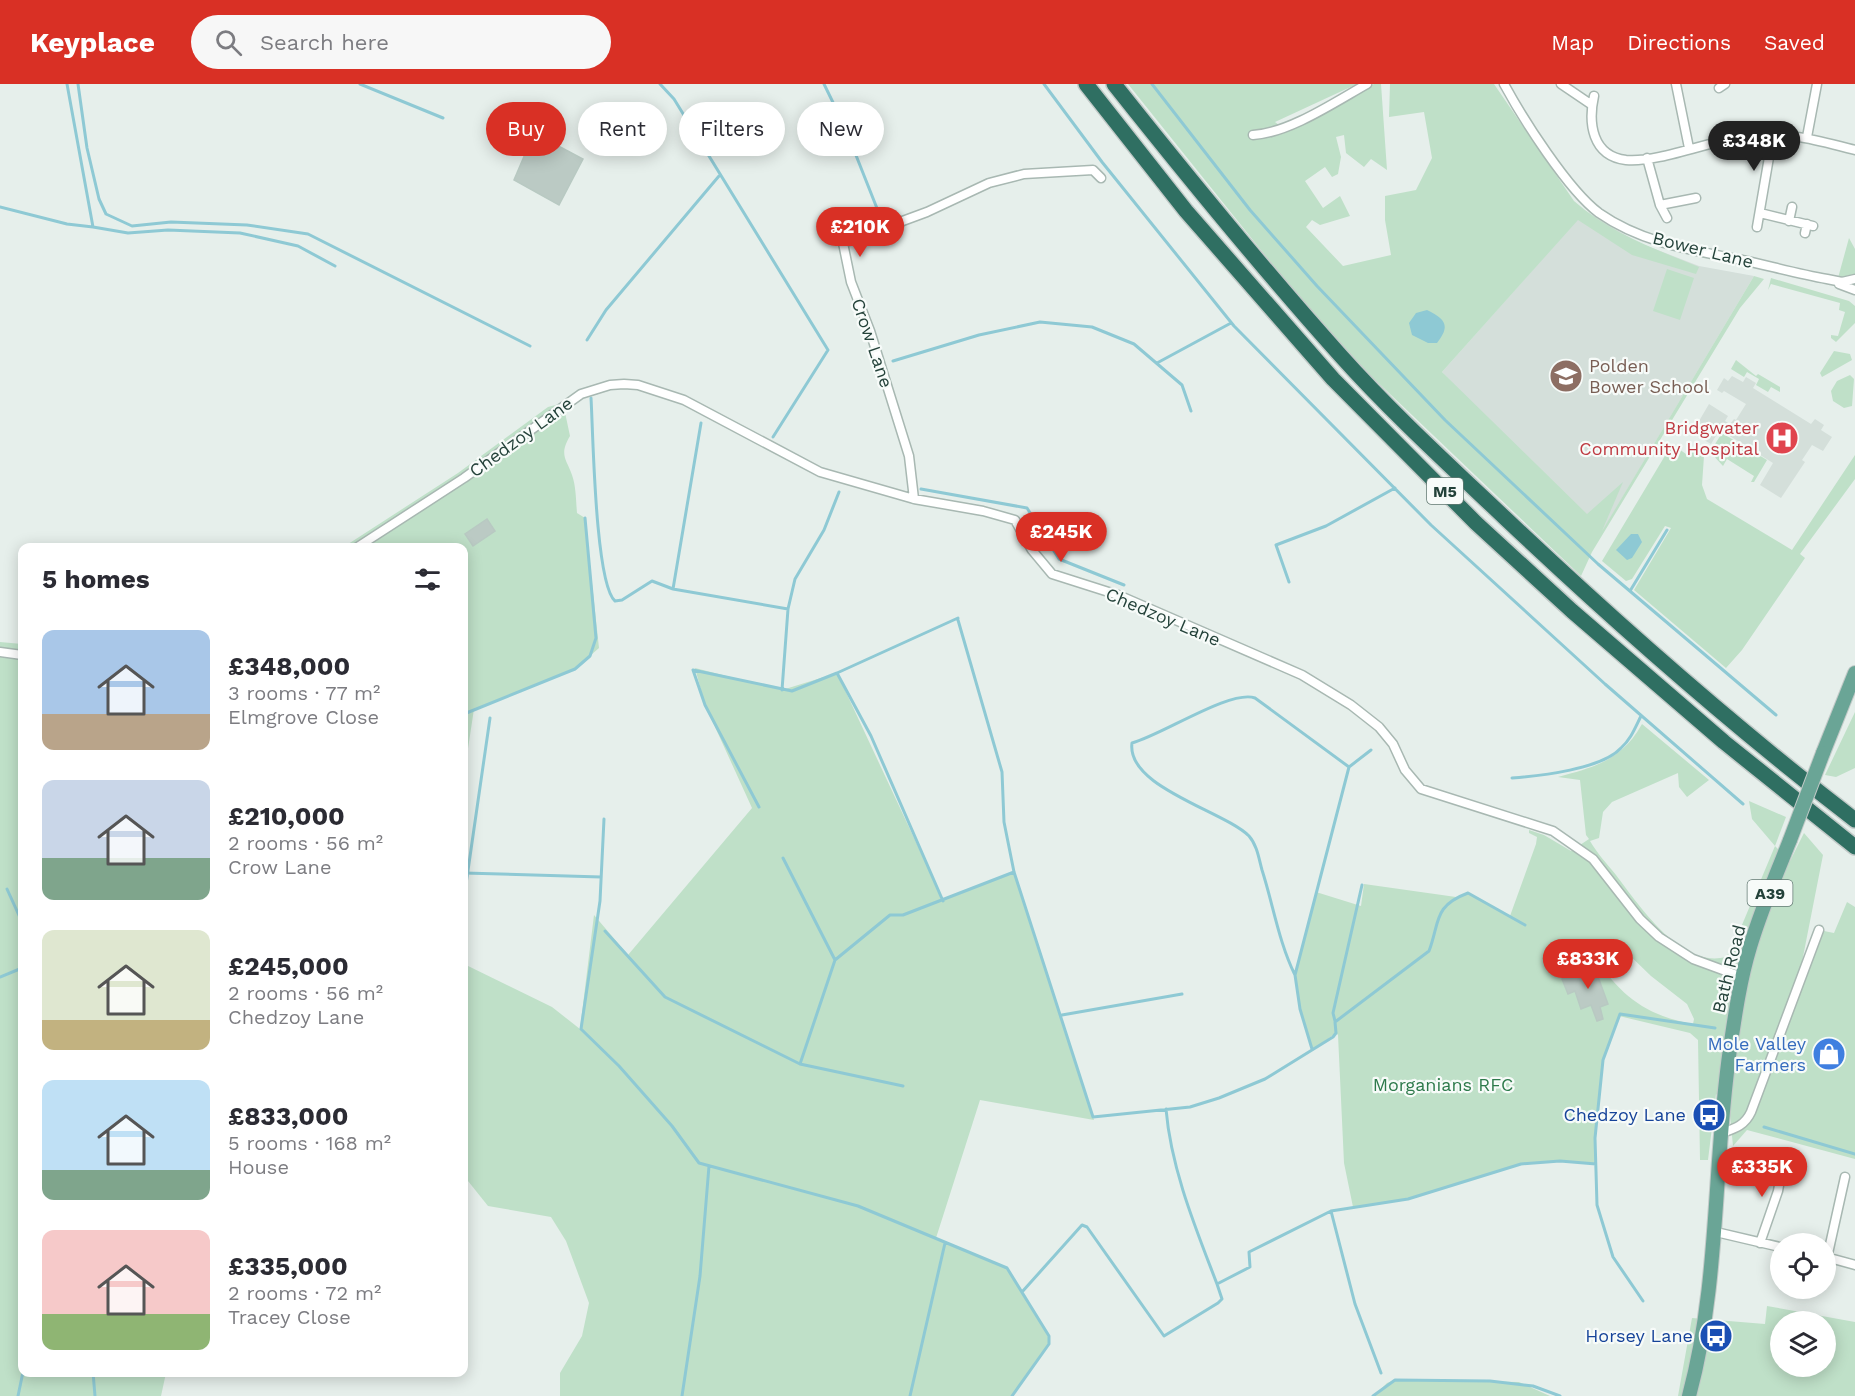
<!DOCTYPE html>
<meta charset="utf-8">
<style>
:root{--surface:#fff;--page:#f7f7f7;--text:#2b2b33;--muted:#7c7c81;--accent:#d93025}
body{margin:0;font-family:"Work Sans",sans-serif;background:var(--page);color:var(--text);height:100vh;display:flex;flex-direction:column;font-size:22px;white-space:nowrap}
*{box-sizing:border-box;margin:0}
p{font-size:20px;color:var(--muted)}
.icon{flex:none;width:33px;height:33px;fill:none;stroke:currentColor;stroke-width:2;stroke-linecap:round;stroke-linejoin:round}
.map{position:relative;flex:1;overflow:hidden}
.sheet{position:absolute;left:18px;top:459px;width:450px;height:834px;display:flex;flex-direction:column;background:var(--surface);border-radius:12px;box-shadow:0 3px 15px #0003}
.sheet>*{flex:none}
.banner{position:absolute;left:486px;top:18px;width:570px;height:54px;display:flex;gap:12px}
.controls{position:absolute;left:1770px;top:1149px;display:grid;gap:12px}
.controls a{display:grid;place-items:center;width:66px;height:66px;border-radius:50%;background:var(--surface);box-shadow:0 3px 15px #0003;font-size:30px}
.price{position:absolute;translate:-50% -51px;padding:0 14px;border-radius:21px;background:var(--accent);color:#fff;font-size:20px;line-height:39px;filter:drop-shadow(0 2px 3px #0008)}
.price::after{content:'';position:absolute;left:50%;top:36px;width:18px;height:14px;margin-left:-9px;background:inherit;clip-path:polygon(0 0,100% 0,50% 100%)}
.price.selected{background:#222;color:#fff}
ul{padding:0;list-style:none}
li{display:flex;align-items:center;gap:18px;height:150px;padding:0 24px}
li span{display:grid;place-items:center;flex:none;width:168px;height:120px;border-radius:12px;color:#555}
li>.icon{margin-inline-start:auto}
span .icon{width:72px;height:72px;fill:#fffc;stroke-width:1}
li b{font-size:26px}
h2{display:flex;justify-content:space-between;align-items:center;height:72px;padding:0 24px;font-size:26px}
.pill{padding:0 21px;border-radius:27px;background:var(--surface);box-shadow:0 3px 15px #0003;font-size:21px;line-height:54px}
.pill.selected{background:var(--accent);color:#fff}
header{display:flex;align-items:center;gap:36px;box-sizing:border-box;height:84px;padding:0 30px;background:var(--accent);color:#fff}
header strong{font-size:28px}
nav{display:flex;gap:33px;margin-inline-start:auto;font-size:21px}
.search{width:420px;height:54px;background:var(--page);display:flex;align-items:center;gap:15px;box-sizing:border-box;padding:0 21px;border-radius:33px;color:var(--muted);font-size:22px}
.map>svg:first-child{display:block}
.built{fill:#d4dfda}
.green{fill:#bfe0c8;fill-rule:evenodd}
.water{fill:#8ec9d4}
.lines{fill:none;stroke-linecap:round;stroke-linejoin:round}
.stream{stroke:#8ec9d4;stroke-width:3}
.building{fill:#bbcac4;stroke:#b8c9c2;stroke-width:1.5}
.minor-casing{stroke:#a8b8b2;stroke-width:11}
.primary-casing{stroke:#c2cac8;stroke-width:16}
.motorway-casing{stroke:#c2cac8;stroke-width:18}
.minor{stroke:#fff;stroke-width:8}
.primary{stroke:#6aa596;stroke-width:14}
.motorway{stroke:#2f6f62;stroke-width:15}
.primary-bridge-casing{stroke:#c2cac8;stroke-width:16;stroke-linecap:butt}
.primary-bridge{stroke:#6aa596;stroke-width:14}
.labels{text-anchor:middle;stroke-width:4.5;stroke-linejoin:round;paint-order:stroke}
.shield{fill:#f7fbf9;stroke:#637a73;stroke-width:1.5}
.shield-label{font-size:16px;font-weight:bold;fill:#24423a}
.street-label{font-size:18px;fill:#24423a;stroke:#f7fbf9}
.education-label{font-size:18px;fill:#785e54;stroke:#f7fbf9;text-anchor:start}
.health-label{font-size:18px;fill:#be3a42;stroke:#f7fbf9;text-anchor:end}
.shop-label{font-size:18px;fill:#366cbe;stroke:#f7fbf9;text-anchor:end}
.park-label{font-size:18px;fill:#2d7a4b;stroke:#f7fbf9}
.transit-label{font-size:18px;fill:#164399;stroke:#f7fbf9;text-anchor:end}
</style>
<header>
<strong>Keyplace</strong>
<div class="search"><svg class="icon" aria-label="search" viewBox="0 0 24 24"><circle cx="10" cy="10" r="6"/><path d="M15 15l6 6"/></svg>Search here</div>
<nav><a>Map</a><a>Directions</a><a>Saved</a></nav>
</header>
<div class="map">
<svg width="1855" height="1312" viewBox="0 0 1855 1312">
<rect width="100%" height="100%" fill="#e6efeb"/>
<path class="built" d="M 1585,127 L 1637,158 L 1699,182 L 1754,192 L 1597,456 L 1442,288 Z
M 1732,292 L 1743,298 L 1746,293 L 1756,299 L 1753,304 L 1811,340 L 1815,335 L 1824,341 L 1821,346 L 1832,353 L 1823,367 L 1812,361 L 1802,376 L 1805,378 L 1781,414 L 1760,401 L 1773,379 L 1725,349 L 1727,345 L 1722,342 L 1711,360 L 1692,349 L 1709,320 L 1728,332 L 1725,337 L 1730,340 L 1734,335 L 1736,336 L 1746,320 L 1724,307 L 1722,309 L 1717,306 L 1724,294 L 1728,297 Z"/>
<path class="green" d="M 1128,0 L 1357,0 L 1275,38 L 1284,45 L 1374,0 L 1381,0 L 1387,86 L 1371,75 L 1364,83 L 1346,69 L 1344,51 L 1336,53 L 1341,73 L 1338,90 L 1332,93 L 1325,83 L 1305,97 L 1323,124 L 1340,112 L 1350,132 L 1320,141 L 1312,136 L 1306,143 L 1343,182 L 1391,171 L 1385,136 L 1385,112 L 1416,106 L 1432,74 L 1424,28 L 1389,33 L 1390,0 L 1494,0 L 1574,117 C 1610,149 1655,165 1699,183 L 1696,190 L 1632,171 L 1578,136 L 1442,288 L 1587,430 L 1623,398 L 1602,447 L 1754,192 L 1764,195 L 1740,224 L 1592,468 L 1581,492 L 1370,291 L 1297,211 Z
M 1849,154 L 1855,165 L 1855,190 L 1838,194 Z
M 1667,185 L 1694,194 L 1680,236 L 1653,227 Z
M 1771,194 L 1849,217 L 1855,222 L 1855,239 L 1836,258 L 1831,254 L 1831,251 L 1838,252 L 1845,228 L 1839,226 L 1840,219 L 1771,200 L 1768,206 Z
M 1834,267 L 1850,270 L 1852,276 L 1822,293 L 1820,289 Z
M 1736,276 L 1756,292 L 1758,290 L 1780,303 L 1780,308 L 1771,303 L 1768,308 L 1756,301 L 1759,295 L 1747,288 L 1744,293 L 1731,285 Z
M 1850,291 L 1854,295 L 1852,322 L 1844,324 L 1833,317 L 1831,307 L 1837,297 Z
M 563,319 L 570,352 C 559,371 566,374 572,391 C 576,402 576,417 577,429 L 585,434 L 599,564 L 575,585 L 474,625 L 464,691 L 464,464 L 342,464 L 458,389 L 548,323 Z
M 1722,349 L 1767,376 L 1754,398 L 1751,398 L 1754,392 L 1727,375 L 1723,382 L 1710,368 Z
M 1672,360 L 1686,370 L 1695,366 L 1704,372 L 1702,401 L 1707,415 L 1792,466 L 1855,371 L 1855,395 L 1800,470 L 1805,474 L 1742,566 L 1726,584 L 1634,506 L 1671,444 L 1665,442 L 1632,495 L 1626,497 L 1602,477 Z
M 0,558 L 22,560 L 22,1004 L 18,1007 L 22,1042 L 22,1288 L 166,1289 L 161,1312 L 0,1312 Z
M 695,584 L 782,606 L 837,589 L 943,816 L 1014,788 L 1094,1036 L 980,1016 L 936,1154 L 1007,1184 L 1049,1252 L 1049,1260 L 1012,1312 L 560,1312 L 560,1289 L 582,1252 L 589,1219 L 566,1157 L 551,1133 L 488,1122 L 464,1092 L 464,880 L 552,923 L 580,945 L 594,831 L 628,871 L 752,724 L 705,621 Z
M 1855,628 L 1855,684 L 1836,693 L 1825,691 Z
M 1642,640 L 1709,696 L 1687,713 L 1679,703 L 1678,689 L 1612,718 L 1603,728 L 1599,754 L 1590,757 C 1597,769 1607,780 1616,791 C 1639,821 1681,885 1726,873 L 1734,860 L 1775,762 L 1752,735 L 1749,717 L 1786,733 L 1775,762 L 1790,777 L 1804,749 L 1823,771 L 1802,878 L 1789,915 L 1819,846 L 1834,849 L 1847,818 L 1855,823 L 1855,1075 L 1747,1046 L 1733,1062 L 1729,1021 L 1716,1010 L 1708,1076 L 1700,1076 L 1698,956 L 1690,949 L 1619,932 L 1603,976 L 1595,1054 L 1596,1080 L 1560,1077 L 1521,1080 L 1408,1115 L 1353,1123 L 1344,1079 L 1338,951 L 1336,949 L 1312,966 L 1300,925 L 1295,891 L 1316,808 L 1361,822 L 1364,800 L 1456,813 L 1468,809 L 1510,832 L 1536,760 L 1537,753 L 1529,749 L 1529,746 L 1544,751 L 1571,767 L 1589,755 L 1586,751 L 1580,696 L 1558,693 C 1595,683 1622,676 1642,640 ZM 1621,863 L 1651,892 L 1687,920 L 1694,935 L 1693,940 C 1648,932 1621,913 1596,874 Z
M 1767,1222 L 1855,1238 L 1855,1312 L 1678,1312 L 1692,1234 L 1765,1240 ZM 1780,1238 L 1826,1238 L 1826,1282 L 1780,1282 Z
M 1395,1296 L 1519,1298 L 1550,1312 L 1374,1312 L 1387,1299 Z"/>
<path class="water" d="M 1427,226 C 1445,235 1451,241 1437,259 L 1428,259 L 1412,251 L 1409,239 L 1416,229 Z
M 1631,450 L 1638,450 L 1642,458 L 1632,474 L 1627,476 L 1616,466 Z"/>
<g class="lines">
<path class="stream" d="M 78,0 L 87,64 L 99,115 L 106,130 L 132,142 L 171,138 L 247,141 L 308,150 L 530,262
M 360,0 L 443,34
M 660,0 L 674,15 L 828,266 L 773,353
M 824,0 L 844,41 L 884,142
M 1044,0 L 1102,78 L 1234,242 L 1431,441 L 1605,600 L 1743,720
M 1152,0 L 1250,126 L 1317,202 L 1445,336 L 1598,480 L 1776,631
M 0,123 L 67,140 L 93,143 L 67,0
M 93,143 L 128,149 L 168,146 L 240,149 L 298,162 L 335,182
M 587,256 L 606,226 L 719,92
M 893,277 L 979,251 L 1040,238 L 1092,243 L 1134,260 L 1182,301 L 1191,327
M 1157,279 L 1231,239
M 591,314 C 593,346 595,500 615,517 L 622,516 L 652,497 L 673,505 L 788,525
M 921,405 L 1027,424 L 1059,475 L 1124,501
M 1289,498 L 1276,461 L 1326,442 L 1395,404
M 673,505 L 701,339
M 1630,507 L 1667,446
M 958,536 L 1002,688 L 1004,738 L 1014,788 L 1093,1033 L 1190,1023 L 1219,1014 L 1265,995 L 1333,953 L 1336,949 L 1335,938 L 1429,867 C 1440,838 1433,822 1468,809 L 1525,841
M 837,589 L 871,652 L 943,817
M 782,606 L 788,525 L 795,495 L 824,446 L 839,408
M 464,630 L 575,585 L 590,572 L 596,554 L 585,434
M 1512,694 C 1540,692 1602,685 1621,664 C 1631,655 1635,644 1641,632
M 759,723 L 705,621 L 693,586 L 792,607 L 837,589 L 958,534
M 604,735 L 600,817 L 581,945 L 619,982 L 672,1042 L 699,1079 L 858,1122 L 1007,1184 L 1049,1252 L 1049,1260 L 1012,1312
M 783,774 L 835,876
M 464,789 L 601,793
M 7,805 L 22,838
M 464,814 L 490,634
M 605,847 L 665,913 L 800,980 L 903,1002
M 1295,891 C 1279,859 1273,820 1262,786 C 1259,775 1257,761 1249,752 C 1224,727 1126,703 1132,659 C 1162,651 1231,605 1255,614 L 1349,683
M 0,893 L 22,884
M 1062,931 L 1182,910
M 1335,937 L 1333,929 L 1362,801
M 1312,965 L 1300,925 L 1295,891 L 1349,683 L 1371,666
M 800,980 L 835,876 L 890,831 L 903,831 L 1014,788
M 1166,1025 C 1171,1085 1196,1145 1217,1200
M 1764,1043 L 1855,1070
M 1331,1127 L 1355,1220 L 1381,1289
M 1022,1208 L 1082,1141 L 1087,1143 L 1164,1252 L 1218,1219 L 1222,1215 L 1217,1200 L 1250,1183 L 1249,1168 L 1331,1127 L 1408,1115 L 1521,1080 L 1560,1077 L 1596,1080
M 1643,1217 L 1613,1173 L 1597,1121 L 1595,1054 L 1603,976 L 1620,930 L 1715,944
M 93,1288 L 95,1312
M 18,1312 L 23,1288
M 682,1312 L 700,1192 L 709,1082
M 910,1312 L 945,1159
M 1373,1312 L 1395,1296 L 1490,1297 L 1533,1302 L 1560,1312"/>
</g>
<path class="building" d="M 534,49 L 583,75 L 559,121 L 514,96 Z
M 487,435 L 495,447 L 473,462 L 465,450 Z
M 1593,879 L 1608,920 L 1600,923 L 1603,935 L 1597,937 L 1591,921 L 1581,925 L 1575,907 L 1568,910 L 1562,895 L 1588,886 L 1586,881 Z"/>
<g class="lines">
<g class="minor-casing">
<path id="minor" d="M 1504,0 C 1523,35 1568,106 1599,129 C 1642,159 1692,166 1742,176 C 1770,182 1798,190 1827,195 L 1842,198 L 1855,195
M 1561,0 L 1592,21
M 1676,0 L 1689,64
M 1719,4 L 1725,0
M 1594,12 C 1588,39 1592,72 1626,76 C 1660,79 1714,55 1752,51 C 1789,48 1820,57 1855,66
M 1253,51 C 1289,49 1335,18 1367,0
M 1807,53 L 1817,0
M 1647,74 L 1660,121 L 1667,134
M 1660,121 L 1696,114
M 1760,129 L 1813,142
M 1789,137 L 1792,123
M 1757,143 L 1773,50
M 1805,149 L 1807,140
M 1839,200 L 1855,206
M 914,415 L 909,372 L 870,247 L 851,198 L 843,159 L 927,128 L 989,99 L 1024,90 L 1093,86 L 1101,94
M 356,464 L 464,394 L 581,310 L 610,301 L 624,300 L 638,301 L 684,316 L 820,388 L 914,415 L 983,427 L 1015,436 L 1032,466 L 1052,490 L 1118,511 L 1302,591 L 1351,621 L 1379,643 L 1393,660 L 1405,686 L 1421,705 L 1553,747 L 1593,775 L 1640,835 L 1659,853 L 1693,875 L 1742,893
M 0,568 L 22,571
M 1722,1049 C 1736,1044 1745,1041 1751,1028 L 1819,846
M 1716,1148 L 1780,1163
M 1760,1159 L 1778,1107 L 1784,1073
M 1826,1173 L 1855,1181
M 1827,1174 L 1845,1093"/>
</g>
<g class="primary-casing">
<path id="primary" d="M 1823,669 L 1855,589
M 1689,1312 C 1720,1198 1713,1080 1730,965 C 1735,931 1740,896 1750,863 C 1761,826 1776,791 1790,756"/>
</g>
<g class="motorway-casing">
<path id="motorway" d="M 1086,0 L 1186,127 L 1333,295 L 1476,439 L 1572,527 L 1724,658 L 1855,763
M 1114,0 C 1187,92 1261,183 1340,271 C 1391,328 1449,381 1505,434 C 1617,540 1733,642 1855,736"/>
</g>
<use href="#minor" class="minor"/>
<use href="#primary" class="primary"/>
<use href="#motorway" class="motorway"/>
<g class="primary-bridge-casing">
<path id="primary-bridge" d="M 1790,756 L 1823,669"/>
</g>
<use href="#primary-bridge" class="primary-bridge"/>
</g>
<defs>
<g id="school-disc" transform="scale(1.725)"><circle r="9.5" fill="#8d6e63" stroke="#f7fbf9"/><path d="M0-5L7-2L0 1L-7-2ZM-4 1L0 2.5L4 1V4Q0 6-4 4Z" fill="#fff"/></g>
<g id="hospital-disc" transform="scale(1.725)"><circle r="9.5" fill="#e0444e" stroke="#f7fbf9"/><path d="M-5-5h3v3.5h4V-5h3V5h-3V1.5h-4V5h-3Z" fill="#fff"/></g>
<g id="shop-disc" transform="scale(1.725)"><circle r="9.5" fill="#3f7fe0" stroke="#f7fbf9"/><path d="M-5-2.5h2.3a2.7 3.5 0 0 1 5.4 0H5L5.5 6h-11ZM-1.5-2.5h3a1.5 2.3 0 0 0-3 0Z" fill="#fff"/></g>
<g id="bus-disc" transform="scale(1.725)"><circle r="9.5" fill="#1a4fb4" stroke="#f7fbf9"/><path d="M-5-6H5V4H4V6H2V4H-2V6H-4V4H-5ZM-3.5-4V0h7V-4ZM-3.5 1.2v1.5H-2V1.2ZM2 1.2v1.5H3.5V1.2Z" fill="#fff"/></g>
</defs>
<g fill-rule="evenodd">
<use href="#school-disc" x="1566" y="292"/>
<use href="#hospital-disc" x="1782" y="354"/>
<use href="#shop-disc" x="1829" y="970"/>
<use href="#bus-disc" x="1709" y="1031"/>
<use href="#bus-disc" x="1716" y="1252"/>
</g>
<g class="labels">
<g class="shield">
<rect x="1427" y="394" width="36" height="26" rx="4.5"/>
<rect x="1747.5" y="796" width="45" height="26" rx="4.5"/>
</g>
<g class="shield-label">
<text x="1445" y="413">M5</text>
<text x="1770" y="815">A39</text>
</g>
<g class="street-label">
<text transform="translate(1703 166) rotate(14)" y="6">Bower Lane</text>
<text transform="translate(872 259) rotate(71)" y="6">Crow Lane</text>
<text transform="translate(521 353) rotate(-36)" y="6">Chedzoy Lane</text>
<text transform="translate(1163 533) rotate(23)" y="6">Chedzoy Lane</text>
<text transform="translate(1729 885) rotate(-76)" y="6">Bath Road</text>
</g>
<g class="education-label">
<text x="1589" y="288">Polden<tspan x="1589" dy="21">Bower School</tspan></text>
</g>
<g class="health-label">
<text x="1759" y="350">Bridgwater<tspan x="1759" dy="21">Community Hospital</tspan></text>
</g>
<g class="shop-label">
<text x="1806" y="966">Mole Valley<tspan x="1806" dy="21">Farmers</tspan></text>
</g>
<g class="park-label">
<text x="1443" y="1007">Morganians RFC</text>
</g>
<g class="transit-label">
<text x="1686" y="1037">Chedzoy Lane</text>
<text x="1693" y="1258">Horsey Lane</text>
</g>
</g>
</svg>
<div class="controls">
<a><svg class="icon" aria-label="locate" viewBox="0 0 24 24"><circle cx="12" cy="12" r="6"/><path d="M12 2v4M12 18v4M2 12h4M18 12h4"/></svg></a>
<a><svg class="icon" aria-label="layers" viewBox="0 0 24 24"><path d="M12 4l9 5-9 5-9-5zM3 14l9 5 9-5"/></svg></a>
</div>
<b class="price selected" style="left:1754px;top:88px">£348K</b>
<b class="price" style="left:860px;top:174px">£210K</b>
<b class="price" style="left:1061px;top:479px">£245K</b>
<b class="price" style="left:1588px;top:906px">£833K</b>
<b class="price" style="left:1762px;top:1114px">£335K</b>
<div class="banner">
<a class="pill selected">Buy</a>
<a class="pill">Rent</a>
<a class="pill">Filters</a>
<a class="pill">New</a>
</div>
<section class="sheet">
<h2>5 homes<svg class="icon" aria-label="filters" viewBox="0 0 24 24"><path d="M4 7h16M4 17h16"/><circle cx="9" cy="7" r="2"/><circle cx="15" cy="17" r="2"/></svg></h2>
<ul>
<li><span style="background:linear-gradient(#a9c7e8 70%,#b9a48a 0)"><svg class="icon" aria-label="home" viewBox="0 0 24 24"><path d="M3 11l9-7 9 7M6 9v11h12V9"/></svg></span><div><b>£348,000</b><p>3 rooms · 77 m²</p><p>Elmgrove Close</p></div></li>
<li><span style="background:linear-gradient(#c9d6e8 65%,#7fa58c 0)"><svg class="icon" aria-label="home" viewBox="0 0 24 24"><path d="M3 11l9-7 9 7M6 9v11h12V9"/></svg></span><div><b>£210,000</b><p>2 rooms · 56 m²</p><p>Crow Lane</p></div></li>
<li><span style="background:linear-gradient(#dfe7d0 75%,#c2b280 0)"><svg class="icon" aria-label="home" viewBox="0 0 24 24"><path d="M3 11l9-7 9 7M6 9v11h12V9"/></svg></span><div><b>£245,000</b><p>2 rooms · 56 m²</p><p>Chedzoy Lane</p></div></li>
<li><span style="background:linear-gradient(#bfe0f5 75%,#7fa58c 0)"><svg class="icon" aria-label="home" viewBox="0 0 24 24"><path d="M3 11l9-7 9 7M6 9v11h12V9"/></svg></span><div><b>£833,000</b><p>5 rooms · 168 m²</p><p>House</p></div></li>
<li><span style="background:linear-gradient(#f6c9c9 70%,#8fb573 0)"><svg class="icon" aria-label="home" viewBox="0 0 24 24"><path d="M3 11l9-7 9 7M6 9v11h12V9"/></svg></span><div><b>£335,000</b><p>2 rooms · 72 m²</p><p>Tracey Close</p></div></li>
</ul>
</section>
</div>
